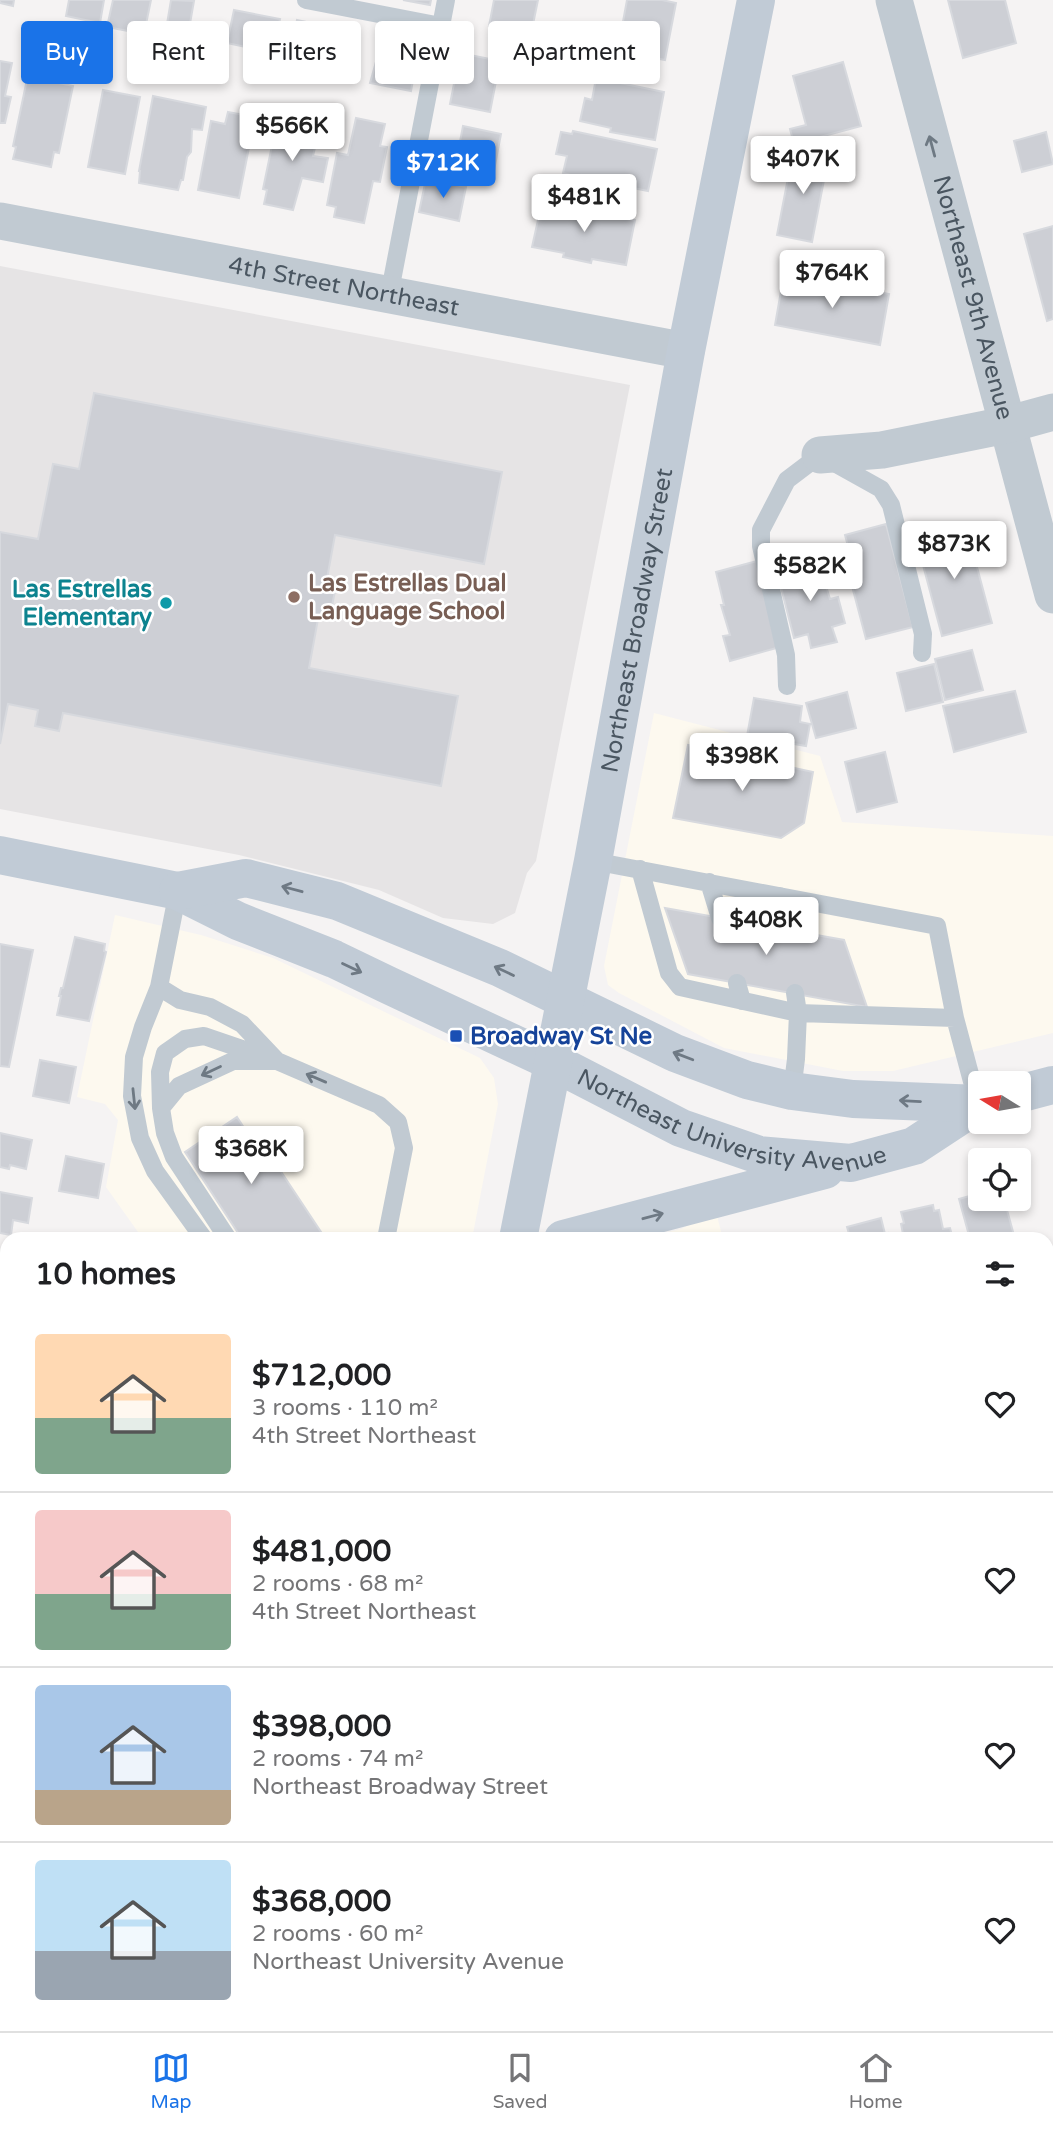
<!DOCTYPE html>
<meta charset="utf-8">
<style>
:root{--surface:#fff;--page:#f2f2f2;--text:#202124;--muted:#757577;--line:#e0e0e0;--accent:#1a73e8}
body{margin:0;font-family:"Varela Round",sans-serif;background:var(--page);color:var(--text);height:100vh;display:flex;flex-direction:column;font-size:26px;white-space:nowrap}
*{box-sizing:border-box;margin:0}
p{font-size:23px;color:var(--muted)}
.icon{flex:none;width:38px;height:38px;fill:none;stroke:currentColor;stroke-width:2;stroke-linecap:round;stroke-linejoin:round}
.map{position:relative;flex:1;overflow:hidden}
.drawer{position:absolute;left:0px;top:1232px;width:1054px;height:800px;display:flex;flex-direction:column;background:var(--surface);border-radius:21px 21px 0 0;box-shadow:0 4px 10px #0003}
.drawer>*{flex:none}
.banner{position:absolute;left:21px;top:21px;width:700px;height:63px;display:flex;gap:14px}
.needle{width:46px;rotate:281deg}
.buttons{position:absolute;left:968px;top:1071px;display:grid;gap:14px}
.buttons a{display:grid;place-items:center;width:63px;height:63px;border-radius:7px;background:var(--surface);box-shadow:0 4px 10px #0003;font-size:35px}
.price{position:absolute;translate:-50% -60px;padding:0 16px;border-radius:7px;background:#fff;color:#222;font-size:23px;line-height:46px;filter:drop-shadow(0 2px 4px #0008)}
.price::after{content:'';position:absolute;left:50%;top:42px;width:21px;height:16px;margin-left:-10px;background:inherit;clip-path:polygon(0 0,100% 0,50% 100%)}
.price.active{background:var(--accent);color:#fff}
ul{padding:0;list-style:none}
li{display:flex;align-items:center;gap:21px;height:175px;padding:0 35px}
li+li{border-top:2px solid var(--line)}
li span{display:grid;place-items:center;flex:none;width:196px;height:140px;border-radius:7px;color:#555}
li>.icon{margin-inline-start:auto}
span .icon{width:84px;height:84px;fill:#fffc;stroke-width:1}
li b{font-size:30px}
h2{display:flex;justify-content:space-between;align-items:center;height:84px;padding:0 35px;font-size:30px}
.tag{padding:0 24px;border-radius:7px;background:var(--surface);box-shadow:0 4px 10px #0003;font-size:24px;line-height:63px}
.tag.active{background:var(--accent);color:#fff}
.dock{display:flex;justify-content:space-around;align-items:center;height:98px;border-top:2px solid var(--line);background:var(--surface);font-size:19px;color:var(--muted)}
.dock a{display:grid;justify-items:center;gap:4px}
.dock .active{color:var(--accent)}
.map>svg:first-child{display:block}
.commercial{fill:#fdf9ef}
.education{fill:#e6e4e5}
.building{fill:#cdcfd5;stroke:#d7d9de;stroke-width:2}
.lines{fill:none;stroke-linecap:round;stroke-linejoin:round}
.lane{stroke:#c1cad2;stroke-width:18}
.street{stroke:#c1cad2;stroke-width:37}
.secondary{stroke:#c1cbd6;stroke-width:38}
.oneway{stroke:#6e7983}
.oneway2{stroke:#6e7984}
.education-dot{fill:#8d6e63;stroke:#fff;stroke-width:2.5}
.culture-dot{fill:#0f9aa8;stroke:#fff;stroke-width:2.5}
.transit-dot{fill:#1a4fb4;stroke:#fff;stroke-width:2.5}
.labels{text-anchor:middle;stroke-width:5;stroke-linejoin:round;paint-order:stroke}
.street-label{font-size:24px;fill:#4a5661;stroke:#fff}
.education-label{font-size:24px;font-weight:bold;fill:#785e54;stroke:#fff;text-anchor:start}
.culture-label{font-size:24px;font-weight:bold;fill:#0d838f;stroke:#fff;text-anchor:end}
.transit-label{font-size:24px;font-weight:bold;fill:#164399;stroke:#fff;text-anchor:start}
</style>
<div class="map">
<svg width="1053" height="2031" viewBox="0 0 1053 2031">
<rect width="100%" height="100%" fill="#f5f3f3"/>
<path class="commercial" d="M 654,713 L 820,756 L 842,822 L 1053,836 L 1053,1033 L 893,1071 L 843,1071 L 724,1048 L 619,993 L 608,985 L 604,966 Z
M 115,915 L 201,935 L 273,958 L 480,1058 L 494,1078 L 498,1104 L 472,1239 L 143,1239 L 106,1187 L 118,1120 L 105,1104 L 77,1097 Z
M 716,1212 L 723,1239 L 640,1239 L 681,1229 Z"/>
<path class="education" d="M 0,266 L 630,385 L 536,861 L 527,873 L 515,913 L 493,924 L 443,918 L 379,890 L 239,855 L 0,809 Z"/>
<path class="building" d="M 0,0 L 14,0 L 13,6 L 0,3 Z
M 69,0 L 104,0 L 100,23 L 66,16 Z
M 113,0 L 151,0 L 144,34 L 107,27 Z
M 171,0 L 194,1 L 186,46 L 164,42 Z
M 403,0 L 431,0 L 430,5 Z
M 494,0 L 538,0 L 531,34 L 489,26 Z
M 627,0 L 662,0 L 676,3 L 665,60 L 614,50 L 619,26 L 622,27 Z
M 948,0 L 1005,0 L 1016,43 L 963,58 Z
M 234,10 L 280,19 L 273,53 L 227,43 Z
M 297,20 L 330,27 L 323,62 L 290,55 Z
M 395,33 L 421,37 L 411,91 L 370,83 L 381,44 L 377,43 L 379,35 L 394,38 Z
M 460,53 L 500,61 L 490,112 L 450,104 Z
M 0,61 L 12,63 L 5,96 L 11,97 L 5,123 L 0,123 Z
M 843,62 L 861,126 L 794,144 L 790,129 L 806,125 L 793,76 Z
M 30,65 L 56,70 L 54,78 L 60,79 L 59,83 L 73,86 L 59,153 L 54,152 L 51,167 L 13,159 L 16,147 L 13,146 Z
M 596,78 L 664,92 L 655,140 L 610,132 L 611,128 L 580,121 L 585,98 L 592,100 Z
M 103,90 L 140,97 L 125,174 L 88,167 Z
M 153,96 L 206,107 L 202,130 L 192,129 L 191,152 L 187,157 L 183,180 L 181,180 L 178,190 L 139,183 L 140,171 L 139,171 Z
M 228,112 L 255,117 L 239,198 L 198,190 L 211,121 L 225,124 Z
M 281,118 L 317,126 L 316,134 L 318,135 L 313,156 L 328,158 L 323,182 L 302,178 L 293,210 L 264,204 L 267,190 L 263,189 L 276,126 L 280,126 Z
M 356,118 L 385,124 L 380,146 L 387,147 L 380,182 L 373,181 L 364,223 L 334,217 L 336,207 L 327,205 L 337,153 L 348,155 Z
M 463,126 L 501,134 L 492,181 L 454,173 Z
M 573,131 L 657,149 L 648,191 L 598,181 L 598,178 L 582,175 L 582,178 L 563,173 L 567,156 L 556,154 L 561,132 L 572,134 Z
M 1046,132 L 1053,164 L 1022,172 L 1014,141 Z
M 830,149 L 812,242 L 777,235 L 792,157 Z
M 426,179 L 466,187 L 459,221 L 419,212 Z
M 548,202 L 635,220 L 626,265 L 592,259 L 591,263 L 563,257 L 564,253 L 532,247 L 540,211 L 546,213 Z
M 1053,226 L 1053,319 L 1047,321 L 1024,234 Z
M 784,274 L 889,294 L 880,345 L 775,325 Z
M 94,393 L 502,472 L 484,564 L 335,535 L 326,584 L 336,586 L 329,621 L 318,619 L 309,668 L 458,696 L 441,786 L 63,713 L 59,731 L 35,726 L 38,710 L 8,704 L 0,744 L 0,532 L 38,539 L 53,464 L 79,469 Z
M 886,524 L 913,627 L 866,639 L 848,571 L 854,569 L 845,535 Z
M 966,526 L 992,623 L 942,636 L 916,539 Z
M 814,558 L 820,579 L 824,579 L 830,599 L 838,597 L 845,623 L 832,627 L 837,642 L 811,648 L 808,634 L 794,638 L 776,568 Z
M 757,561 L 780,647 L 730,661 L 723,636 L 730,635 L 721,605 L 724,605 L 716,572 Z
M 972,650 L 983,690 L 945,700 L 935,659 Z
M 934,664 L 943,702 L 906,711 L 897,673 Z
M 1015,691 L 1026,732 L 954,752 L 943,706 Z
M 847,692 L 856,728 L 816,738 L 806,703 Z
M 754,698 L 802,706 L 800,722 L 810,724 L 806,746 L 747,736 Z
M 688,745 L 813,772 L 804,823 L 781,838 L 673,818 Z
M 885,752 L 897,802 L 857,812 L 845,762 Z
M 665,908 L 844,940 L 867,1007 L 688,974 Z
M 75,937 L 105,944 L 104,951 L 106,952 L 89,1021 L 57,1015 L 61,996 L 59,996 L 61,988 L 63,988 Z
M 0,944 L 33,950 L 9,1067 L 0,1066 Z
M 40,1060 L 76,1067 L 69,1103 L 33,1096 Z
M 237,1117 L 250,1137 L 256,1134 L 323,1235 L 316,1239 L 242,1239 L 185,1152 Z
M 0,1133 L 32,1140 L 26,1169 L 10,1165 L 9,1169 L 0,1167 Z
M 66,1156 L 104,1164 L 98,1198 L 59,1191 Z
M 0,1192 L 32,1198 L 28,1223 L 13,1220 L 11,1235 L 0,1233 Z
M 980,1193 L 980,1199 L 1004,1199 L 1015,1239 L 970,1239 L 959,1199 Z
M 933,1205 L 934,1211 L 939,1210 L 943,1229 L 950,1228 L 953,1239 L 904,1239 L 901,1224 L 904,1223 L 901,1212 Z
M 881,1218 L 885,1234 L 888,1233 L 890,1239 L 848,1239 L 850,1237 L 847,1227 Z
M 0,1573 L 7,1574 L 7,1635 L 0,1671 Z
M 1053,1584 L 1053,1673 L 1046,1675 L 1046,1585 Z
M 0,1939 L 6,1940 L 7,1943 L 7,1987 L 0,1985 Z
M 1053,1983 L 1053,2031 L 968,2031 L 967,2025 L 1046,2025 L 1046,1985 Z
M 674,2025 L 705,2025 L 707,2031 L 650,2031 Z"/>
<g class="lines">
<path class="lane" d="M 306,0 L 441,26
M 389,296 L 446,0
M 787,686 L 786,655 L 761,546 L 761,530 L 787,480 L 820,455 L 881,489 L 891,505 L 923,634 L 922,653
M 593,861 L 937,926 L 955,1018 L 798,1013 L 796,1059 L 792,1091
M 640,869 L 669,973 L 680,987 L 798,1013 L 795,993
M 709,882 L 720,918
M 178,891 L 159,987 L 143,1027 L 134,1057 L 132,1096 L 140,1138 L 155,1171 L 204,1239
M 780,896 L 785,930
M 737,983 L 742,1001
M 159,987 L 180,1000 L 210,1007 L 242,1024 L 277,1061 L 379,1105 L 398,1122 L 404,1148 L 386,1239
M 955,1018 L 978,1104
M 161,1108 L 160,1072 L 165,1053 L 185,1039 L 204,1036 L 260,1055
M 228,1239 L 174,1157 L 165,1133 L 161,1108 L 179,1086 L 233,1061 L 277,1061
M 1046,1433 L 1053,1431
M 1046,1507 L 1053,1506
M 0,1779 L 7,1741
M 0,1827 L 7,1828
M 1046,1907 L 1053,1905
M 56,2031 L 58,2025"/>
<g class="street">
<path id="s1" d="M 894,0 L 1053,595"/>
<path id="s2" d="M 0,221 L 686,351"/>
<path d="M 820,455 L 882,450 L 1006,425 L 1053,412"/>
<path d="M 0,1498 L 7,1499"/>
<path d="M 778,2025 L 780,2031"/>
</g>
<g class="secondary">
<path id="s3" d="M 0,855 L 178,891 L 238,921 L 334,959 L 388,985 L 553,1062 L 681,1128 L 759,1155 L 851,1163 L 914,1146 L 978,1104"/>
<path d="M 178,891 L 246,878 L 337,901 L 500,968 L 675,1053 L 747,1080 L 792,1091 L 853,1099 L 980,1104"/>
<path d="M 1018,1094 L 1053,1085"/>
<path id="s4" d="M 518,1239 L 593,861 L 686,351 L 756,0"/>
<path d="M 563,1239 L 825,1170"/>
<path d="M 1046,1774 L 1053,1772"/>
<path d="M 365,2031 L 367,2025"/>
<path d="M 486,2031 L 496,2025"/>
</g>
</g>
<defs><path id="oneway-shaft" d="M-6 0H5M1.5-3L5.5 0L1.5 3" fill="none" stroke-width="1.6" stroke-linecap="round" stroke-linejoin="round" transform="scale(1.75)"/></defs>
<g class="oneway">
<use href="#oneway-shaft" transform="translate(932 146) rotate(-105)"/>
<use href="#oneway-shaft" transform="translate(211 1071) rotate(155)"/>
<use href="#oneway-shaft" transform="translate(316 1078) rotate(-157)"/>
<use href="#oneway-shaft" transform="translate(134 1099) rotate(84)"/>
</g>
<g class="oneway2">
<use href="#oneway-shaft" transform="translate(292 889) rotate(-165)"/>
<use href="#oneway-shaft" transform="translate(352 968) rotate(25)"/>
<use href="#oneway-shaft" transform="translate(504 971) rotate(-155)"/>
<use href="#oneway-shaft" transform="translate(683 1056) rotate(-159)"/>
<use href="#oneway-shaft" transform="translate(910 1101) rotate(-177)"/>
<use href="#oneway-shaft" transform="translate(653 1216) rotate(-15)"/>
</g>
<circle class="education-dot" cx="294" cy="597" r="7"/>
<circle class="culture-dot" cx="166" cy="603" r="7"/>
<rect class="transit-dot" x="449" y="1029" width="14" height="14" rx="3.5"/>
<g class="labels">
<g class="street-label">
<text dy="8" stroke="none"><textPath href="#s2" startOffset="350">4th Street Northeast</textPath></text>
<text dy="8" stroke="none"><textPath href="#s1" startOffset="308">Northeast 9th Avenue</textPath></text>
<text dy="8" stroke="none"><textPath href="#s4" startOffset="630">Northeast Broadway Street</textPath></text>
<text dy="8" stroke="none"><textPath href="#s3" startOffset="786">Northeast University Avenue</textPath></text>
</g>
<g class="education-label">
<text x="308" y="591">Las Estrellas Dual<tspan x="308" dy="28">Language School</tspan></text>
</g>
<g class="culture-label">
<text x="152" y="597">Las Estrellas<tspan x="152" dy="28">Elementary</tspan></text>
</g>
<g class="transit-label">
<text x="470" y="1044">Broadway St Ne</text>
</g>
</g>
</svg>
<div class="buttons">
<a><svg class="needle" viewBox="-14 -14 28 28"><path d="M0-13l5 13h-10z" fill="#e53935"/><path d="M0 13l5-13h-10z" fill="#757577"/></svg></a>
<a><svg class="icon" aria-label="locate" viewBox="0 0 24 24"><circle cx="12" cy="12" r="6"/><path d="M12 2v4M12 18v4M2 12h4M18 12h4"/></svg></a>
</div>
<b class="price" style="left:292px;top:163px">$566K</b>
<b class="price" style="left:803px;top:196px">$407K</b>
<b class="price active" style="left:443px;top:200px">$712K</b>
<b class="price" style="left:584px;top:234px">$481K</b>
<b class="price" style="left:832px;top:310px">$764K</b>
<b class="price" style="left:954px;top:581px">$873K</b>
<b class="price" style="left:810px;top:603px">$582K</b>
<b class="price" style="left:742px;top:793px">$398K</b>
<b class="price" style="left:766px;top:957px">$408K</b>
<b class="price" style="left:251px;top:1186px">$368K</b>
<div class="banner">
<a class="tag active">Buy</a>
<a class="tag">Rent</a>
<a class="tag">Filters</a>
<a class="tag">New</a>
<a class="tag">Apartment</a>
</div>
<section class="drawer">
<h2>10 homes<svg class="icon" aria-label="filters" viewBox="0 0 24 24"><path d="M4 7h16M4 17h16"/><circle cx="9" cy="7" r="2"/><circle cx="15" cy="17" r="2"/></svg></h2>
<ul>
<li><span style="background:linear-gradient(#ffd9b3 60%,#7fa58c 0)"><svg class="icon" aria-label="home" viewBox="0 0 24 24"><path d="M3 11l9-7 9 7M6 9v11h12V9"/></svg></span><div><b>$712,000</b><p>3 rooms · 110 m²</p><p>4th Street Northeast</p></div><svg class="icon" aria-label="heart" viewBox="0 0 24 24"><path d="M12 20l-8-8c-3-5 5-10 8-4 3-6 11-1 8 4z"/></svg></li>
<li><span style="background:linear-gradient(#f6c9c9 60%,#7fa58c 0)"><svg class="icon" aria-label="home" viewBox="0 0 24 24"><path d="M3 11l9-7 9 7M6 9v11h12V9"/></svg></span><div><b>$481,000</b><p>2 rooms · 68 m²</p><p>4th Street Northeast</p></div><svg class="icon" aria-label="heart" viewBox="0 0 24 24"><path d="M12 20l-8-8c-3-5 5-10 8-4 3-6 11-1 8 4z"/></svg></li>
<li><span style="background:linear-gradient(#a9c7e8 75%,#b9a48a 0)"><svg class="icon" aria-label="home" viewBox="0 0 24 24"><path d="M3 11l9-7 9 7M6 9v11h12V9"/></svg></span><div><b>$398,000</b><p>2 rooms · 74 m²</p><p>Northeast Broadway Street</p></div><svg class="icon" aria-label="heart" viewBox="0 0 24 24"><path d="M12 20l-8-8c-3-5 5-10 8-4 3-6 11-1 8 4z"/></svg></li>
<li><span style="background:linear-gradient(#bfe0f5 65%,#9aa5b1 0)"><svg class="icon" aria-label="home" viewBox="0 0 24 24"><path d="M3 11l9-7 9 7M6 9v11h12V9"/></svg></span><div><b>$368,000</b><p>2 rooms · 60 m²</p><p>Northeast University Avenue</p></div><svg class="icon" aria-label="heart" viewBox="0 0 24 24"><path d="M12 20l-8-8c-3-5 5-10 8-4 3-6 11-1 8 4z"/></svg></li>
</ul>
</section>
</div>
<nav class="dock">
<a class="active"><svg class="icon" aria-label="map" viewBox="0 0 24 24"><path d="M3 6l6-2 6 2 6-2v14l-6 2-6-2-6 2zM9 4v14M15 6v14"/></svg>Map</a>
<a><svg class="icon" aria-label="saved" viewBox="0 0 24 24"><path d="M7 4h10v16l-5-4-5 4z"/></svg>Saved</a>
<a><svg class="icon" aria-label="home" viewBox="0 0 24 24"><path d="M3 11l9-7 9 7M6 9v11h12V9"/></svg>Home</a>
</nav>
